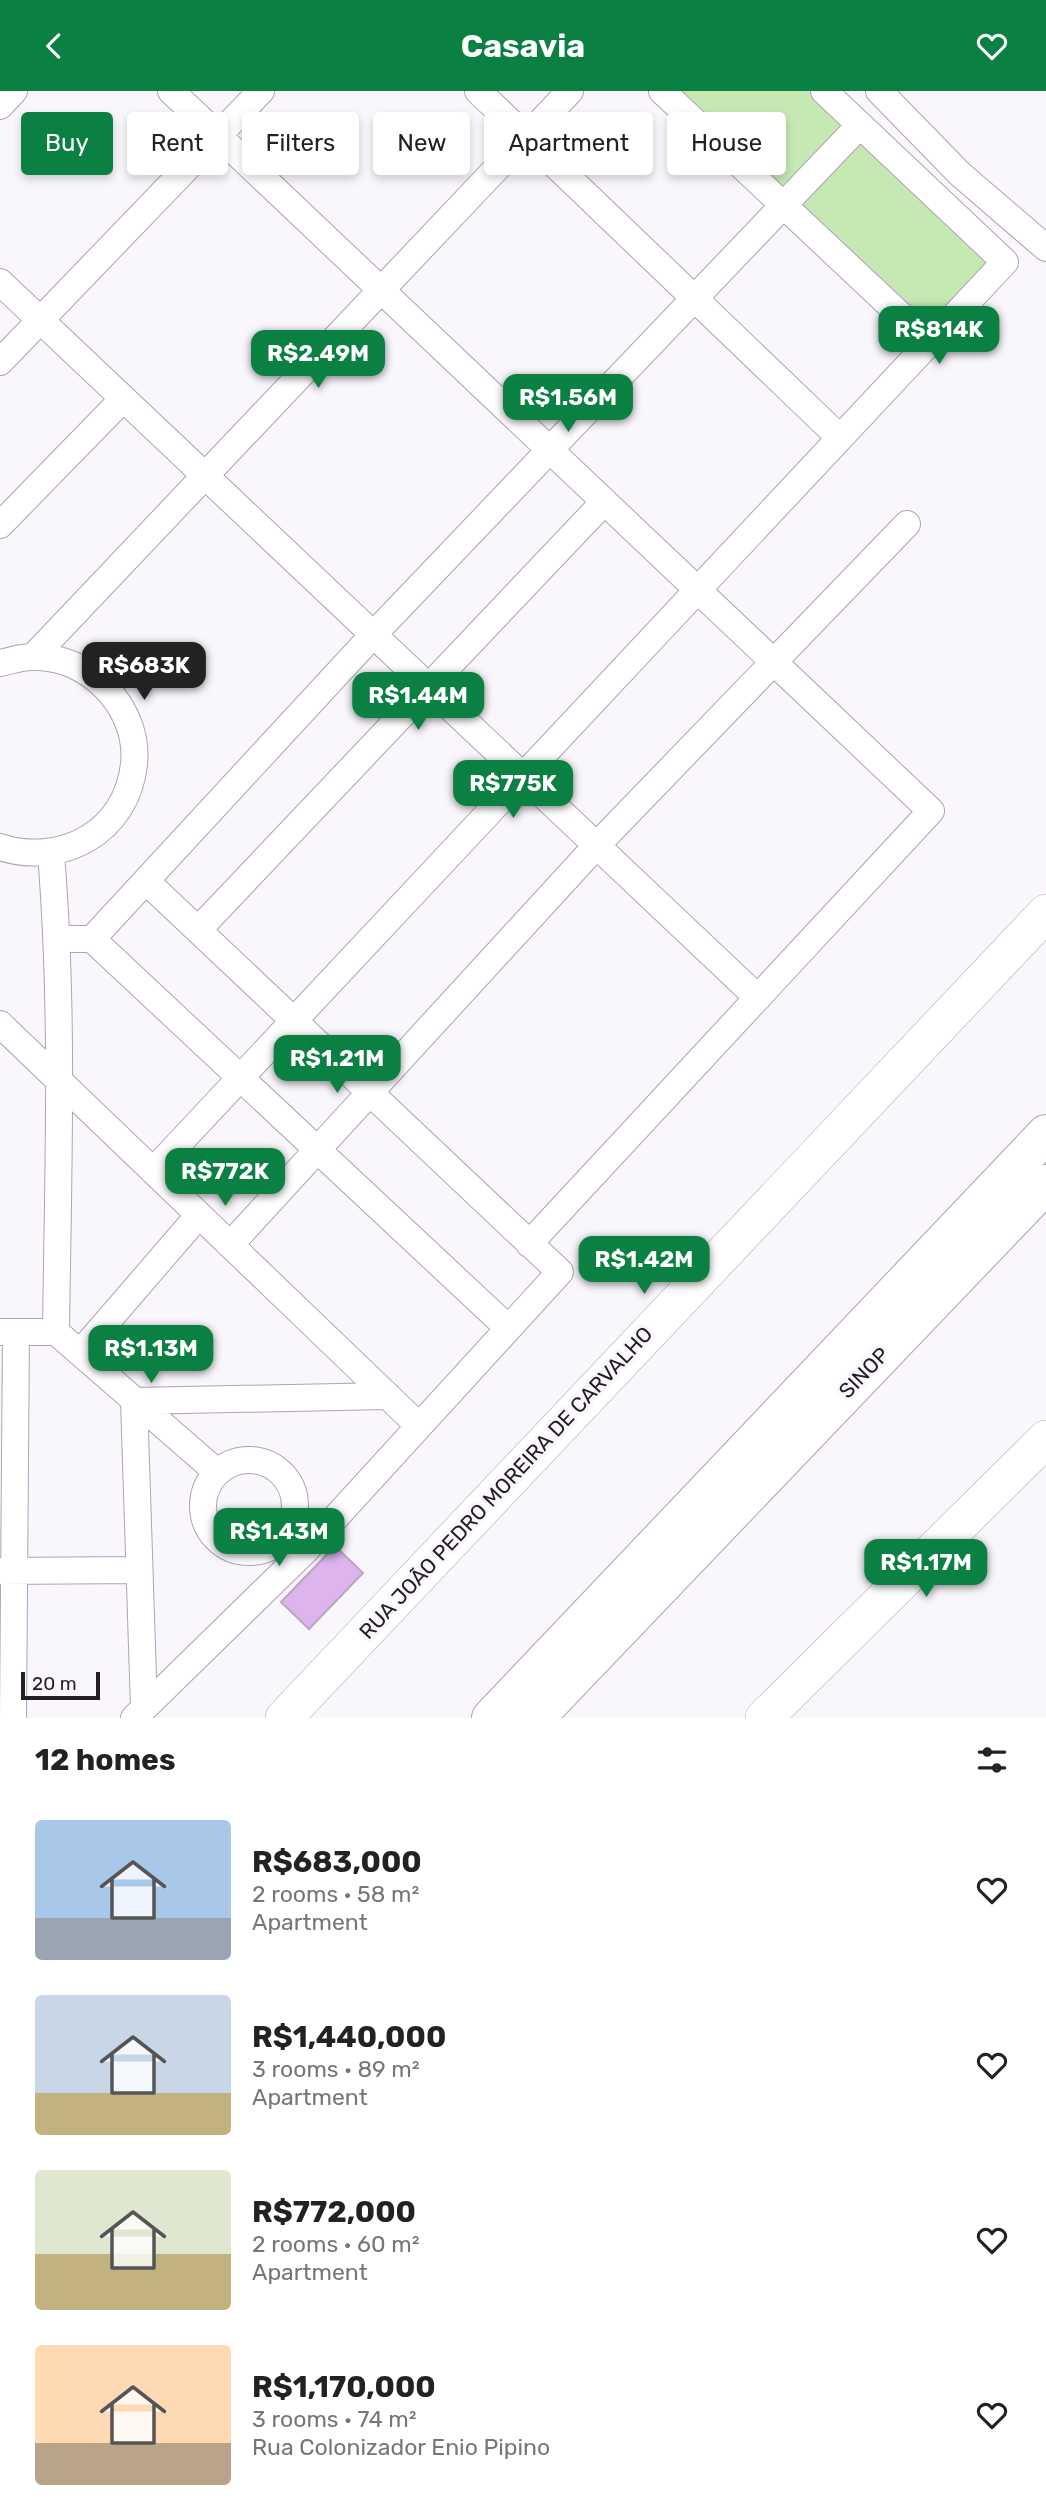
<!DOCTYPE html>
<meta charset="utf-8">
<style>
:root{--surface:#fff;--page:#f2f2f2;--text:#222;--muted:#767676;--accent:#0b8043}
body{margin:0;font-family:Rubik,sans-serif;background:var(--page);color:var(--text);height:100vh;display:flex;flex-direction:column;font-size:26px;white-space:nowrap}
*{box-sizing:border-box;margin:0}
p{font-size:23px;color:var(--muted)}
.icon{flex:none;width:38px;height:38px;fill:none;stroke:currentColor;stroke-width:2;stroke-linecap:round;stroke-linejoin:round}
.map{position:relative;height:1627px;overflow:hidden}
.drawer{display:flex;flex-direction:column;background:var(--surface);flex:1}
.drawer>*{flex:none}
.hud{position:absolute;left:21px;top:21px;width:1004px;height:63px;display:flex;gap:14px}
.scale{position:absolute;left:21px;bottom:18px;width:79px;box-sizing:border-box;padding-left:7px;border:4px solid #221c25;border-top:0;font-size:19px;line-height:24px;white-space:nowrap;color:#221c25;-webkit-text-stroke:5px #faf7fc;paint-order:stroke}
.price{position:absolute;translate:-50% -60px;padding:0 16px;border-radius:14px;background:var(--accent);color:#fff;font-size:23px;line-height:46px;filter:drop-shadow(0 2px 4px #0008)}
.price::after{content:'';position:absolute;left:50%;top:42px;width:21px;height:16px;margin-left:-10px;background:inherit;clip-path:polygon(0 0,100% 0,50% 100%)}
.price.current{background:#222;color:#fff}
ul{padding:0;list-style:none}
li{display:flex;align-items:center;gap:21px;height:175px;padding:0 35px}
li span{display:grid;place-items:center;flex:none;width:196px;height:140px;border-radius:7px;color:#555}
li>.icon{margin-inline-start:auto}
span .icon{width:84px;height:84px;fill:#fffc;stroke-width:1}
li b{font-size:30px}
h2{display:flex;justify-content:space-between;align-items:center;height:84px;padding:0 35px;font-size:30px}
.pill{padding:0 24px;border-radius:7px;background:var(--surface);box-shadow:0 4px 10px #0003;font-size:24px;line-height:63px}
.pill.current{background:var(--accent);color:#fff}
header{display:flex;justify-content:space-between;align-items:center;height:91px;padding:0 35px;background:var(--accent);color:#fff;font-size:32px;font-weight:700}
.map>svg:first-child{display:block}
.green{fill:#c6e9b4}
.building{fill:#deb4ee;stroke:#b9a7c0;stroke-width:2}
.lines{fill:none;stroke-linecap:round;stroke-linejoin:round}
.street-casing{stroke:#b1a0b8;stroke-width:28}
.secondary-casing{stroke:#b1a0b8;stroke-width:38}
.highway-casing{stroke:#b1a0b8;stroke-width:40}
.street{stroke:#fff;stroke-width:26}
.secondary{stroke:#fff;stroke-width:37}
.highway{stroke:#fff;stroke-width:38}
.labels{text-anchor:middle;stroke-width:7;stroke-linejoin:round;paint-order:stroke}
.street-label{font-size:21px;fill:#221c25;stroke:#faf7fc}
</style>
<header><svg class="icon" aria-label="back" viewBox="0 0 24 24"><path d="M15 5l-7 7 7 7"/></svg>Casavia<svg class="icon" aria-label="heart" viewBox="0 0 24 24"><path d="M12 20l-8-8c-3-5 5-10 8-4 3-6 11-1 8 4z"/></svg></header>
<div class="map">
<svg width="1046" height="1627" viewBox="0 0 1046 1627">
<rect width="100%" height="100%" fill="#faf7fc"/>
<path class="green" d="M 662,0 L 824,0 L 1005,171 L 929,251 Z"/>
<path class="building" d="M 335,1455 L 363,1482 L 309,1538 L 281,1511 Z"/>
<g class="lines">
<g class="street-casing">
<path id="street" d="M 171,0 L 931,720 L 529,1153
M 478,0 L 839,346
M 662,0 L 929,251
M 879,0 L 960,83 L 1046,157
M 0,15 L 14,0
M 0,191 L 758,907
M 0,271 L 261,0
M 0,434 L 123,308
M 33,566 L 570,0
M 0,572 C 10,570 21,566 32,566 C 88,563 140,617 134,673 C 127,741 62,776 0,756
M 51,763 C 64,922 58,1081 56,1241
M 198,839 L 604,411
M 58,848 L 92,848 L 373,544 L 860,34
M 92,848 L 508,1237
M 0,933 L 418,1334
M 153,1080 L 1005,171 L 824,0
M 230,1154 L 597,754 L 907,433
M 0,1241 L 56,1241 L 217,1381
M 80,1262 L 199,1124
M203 1415a46 46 0 1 1 92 0a46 46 0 1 1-92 0Z
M 0,1480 L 139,1479
M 144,1617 L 134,1310 L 388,1305
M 13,1627 L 16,1241
M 134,1627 L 305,1460 L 560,1181 L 147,791"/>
</g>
<g class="secondary-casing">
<path id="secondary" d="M 284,1627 L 1046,822
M 764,1627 L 1046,1348"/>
</g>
<g class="highway-casing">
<path id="highway" d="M 491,1627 L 1046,1043
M 535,1627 L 1046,1093"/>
</g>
<use href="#street" class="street"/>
<use href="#secondary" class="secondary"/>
<use href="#highway" class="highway"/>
</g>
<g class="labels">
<g class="street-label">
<text transform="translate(864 1282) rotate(-46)" y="7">SINOP</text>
<text transform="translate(506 1392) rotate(-47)" y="7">RUA JOÃO PEDRO MOREIRA DE CARVALHO</text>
</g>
</g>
</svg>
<div class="scale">20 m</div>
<b class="price" style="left:939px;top:275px">R$814K</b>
<b class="price" style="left:318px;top:299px">R$2.49M</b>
<b class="price" style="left:568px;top:343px">R$1.56M</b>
<b class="price current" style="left:144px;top:611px">R$683K</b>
<b class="price" style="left:418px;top:641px">R$1.44M</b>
<b class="price" style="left:513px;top:729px">R$775K</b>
<b class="price" style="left:337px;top:1004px">R$1.21M</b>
<b class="price" style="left:225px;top:1117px">R$772K</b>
<b class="price" style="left:644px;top:1205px">R$1.42M</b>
<b class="price" style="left:151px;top:1294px">R$1.13M</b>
<b class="price" style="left:279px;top:1477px">R$1.43M</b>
<b class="price" style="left:926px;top:1508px">R$1.17M</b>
<div class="hud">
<a class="pill current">Buy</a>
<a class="pill">Rent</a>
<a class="pill">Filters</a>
<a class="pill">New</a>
<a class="pill">Apartment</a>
<a class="pill">House</a>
</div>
</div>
<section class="drawer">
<h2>12 homes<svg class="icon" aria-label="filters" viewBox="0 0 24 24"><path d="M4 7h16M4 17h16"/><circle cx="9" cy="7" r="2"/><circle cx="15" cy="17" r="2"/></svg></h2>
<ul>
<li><span style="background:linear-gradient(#a9c7e8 70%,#9aa5b1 0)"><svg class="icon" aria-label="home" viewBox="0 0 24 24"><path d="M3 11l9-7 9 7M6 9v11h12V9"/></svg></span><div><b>R$683,000</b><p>2 rooms · 58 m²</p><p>Apartment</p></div><svg class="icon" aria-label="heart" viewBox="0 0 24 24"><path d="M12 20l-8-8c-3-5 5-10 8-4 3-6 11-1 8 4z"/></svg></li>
<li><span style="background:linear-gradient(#c9d6e8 70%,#c2b280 0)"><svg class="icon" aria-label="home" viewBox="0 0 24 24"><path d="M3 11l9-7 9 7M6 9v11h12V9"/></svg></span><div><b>R$1,440,000</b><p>3 rooms · 89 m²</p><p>Apartment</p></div><svg class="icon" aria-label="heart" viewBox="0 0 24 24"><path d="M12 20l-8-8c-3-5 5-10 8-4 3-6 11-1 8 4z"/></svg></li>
<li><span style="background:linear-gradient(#dfe7d0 60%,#c2b280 0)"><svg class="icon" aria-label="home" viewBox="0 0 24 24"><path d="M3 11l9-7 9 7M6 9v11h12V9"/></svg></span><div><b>R$772,000</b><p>2 rooms · 60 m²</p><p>Apartment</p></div><svg class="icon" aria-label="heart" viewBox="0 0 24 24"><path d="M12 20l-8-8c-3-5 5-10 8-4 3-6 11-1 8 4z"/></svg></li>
<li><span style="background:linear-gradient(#ffd9b3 70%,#b9a48a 0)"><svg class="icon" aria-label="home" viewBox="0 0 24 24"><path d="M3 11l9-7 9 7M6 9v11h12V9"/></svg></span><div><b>R$1,170,000</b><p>3 rooms · 74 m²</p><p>Rua Colonizador Enio Pipino</p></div><svg class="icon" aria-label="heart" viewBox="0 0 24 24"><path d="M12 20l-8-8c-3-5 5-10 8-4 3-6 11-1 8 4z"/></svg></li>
</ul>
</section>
